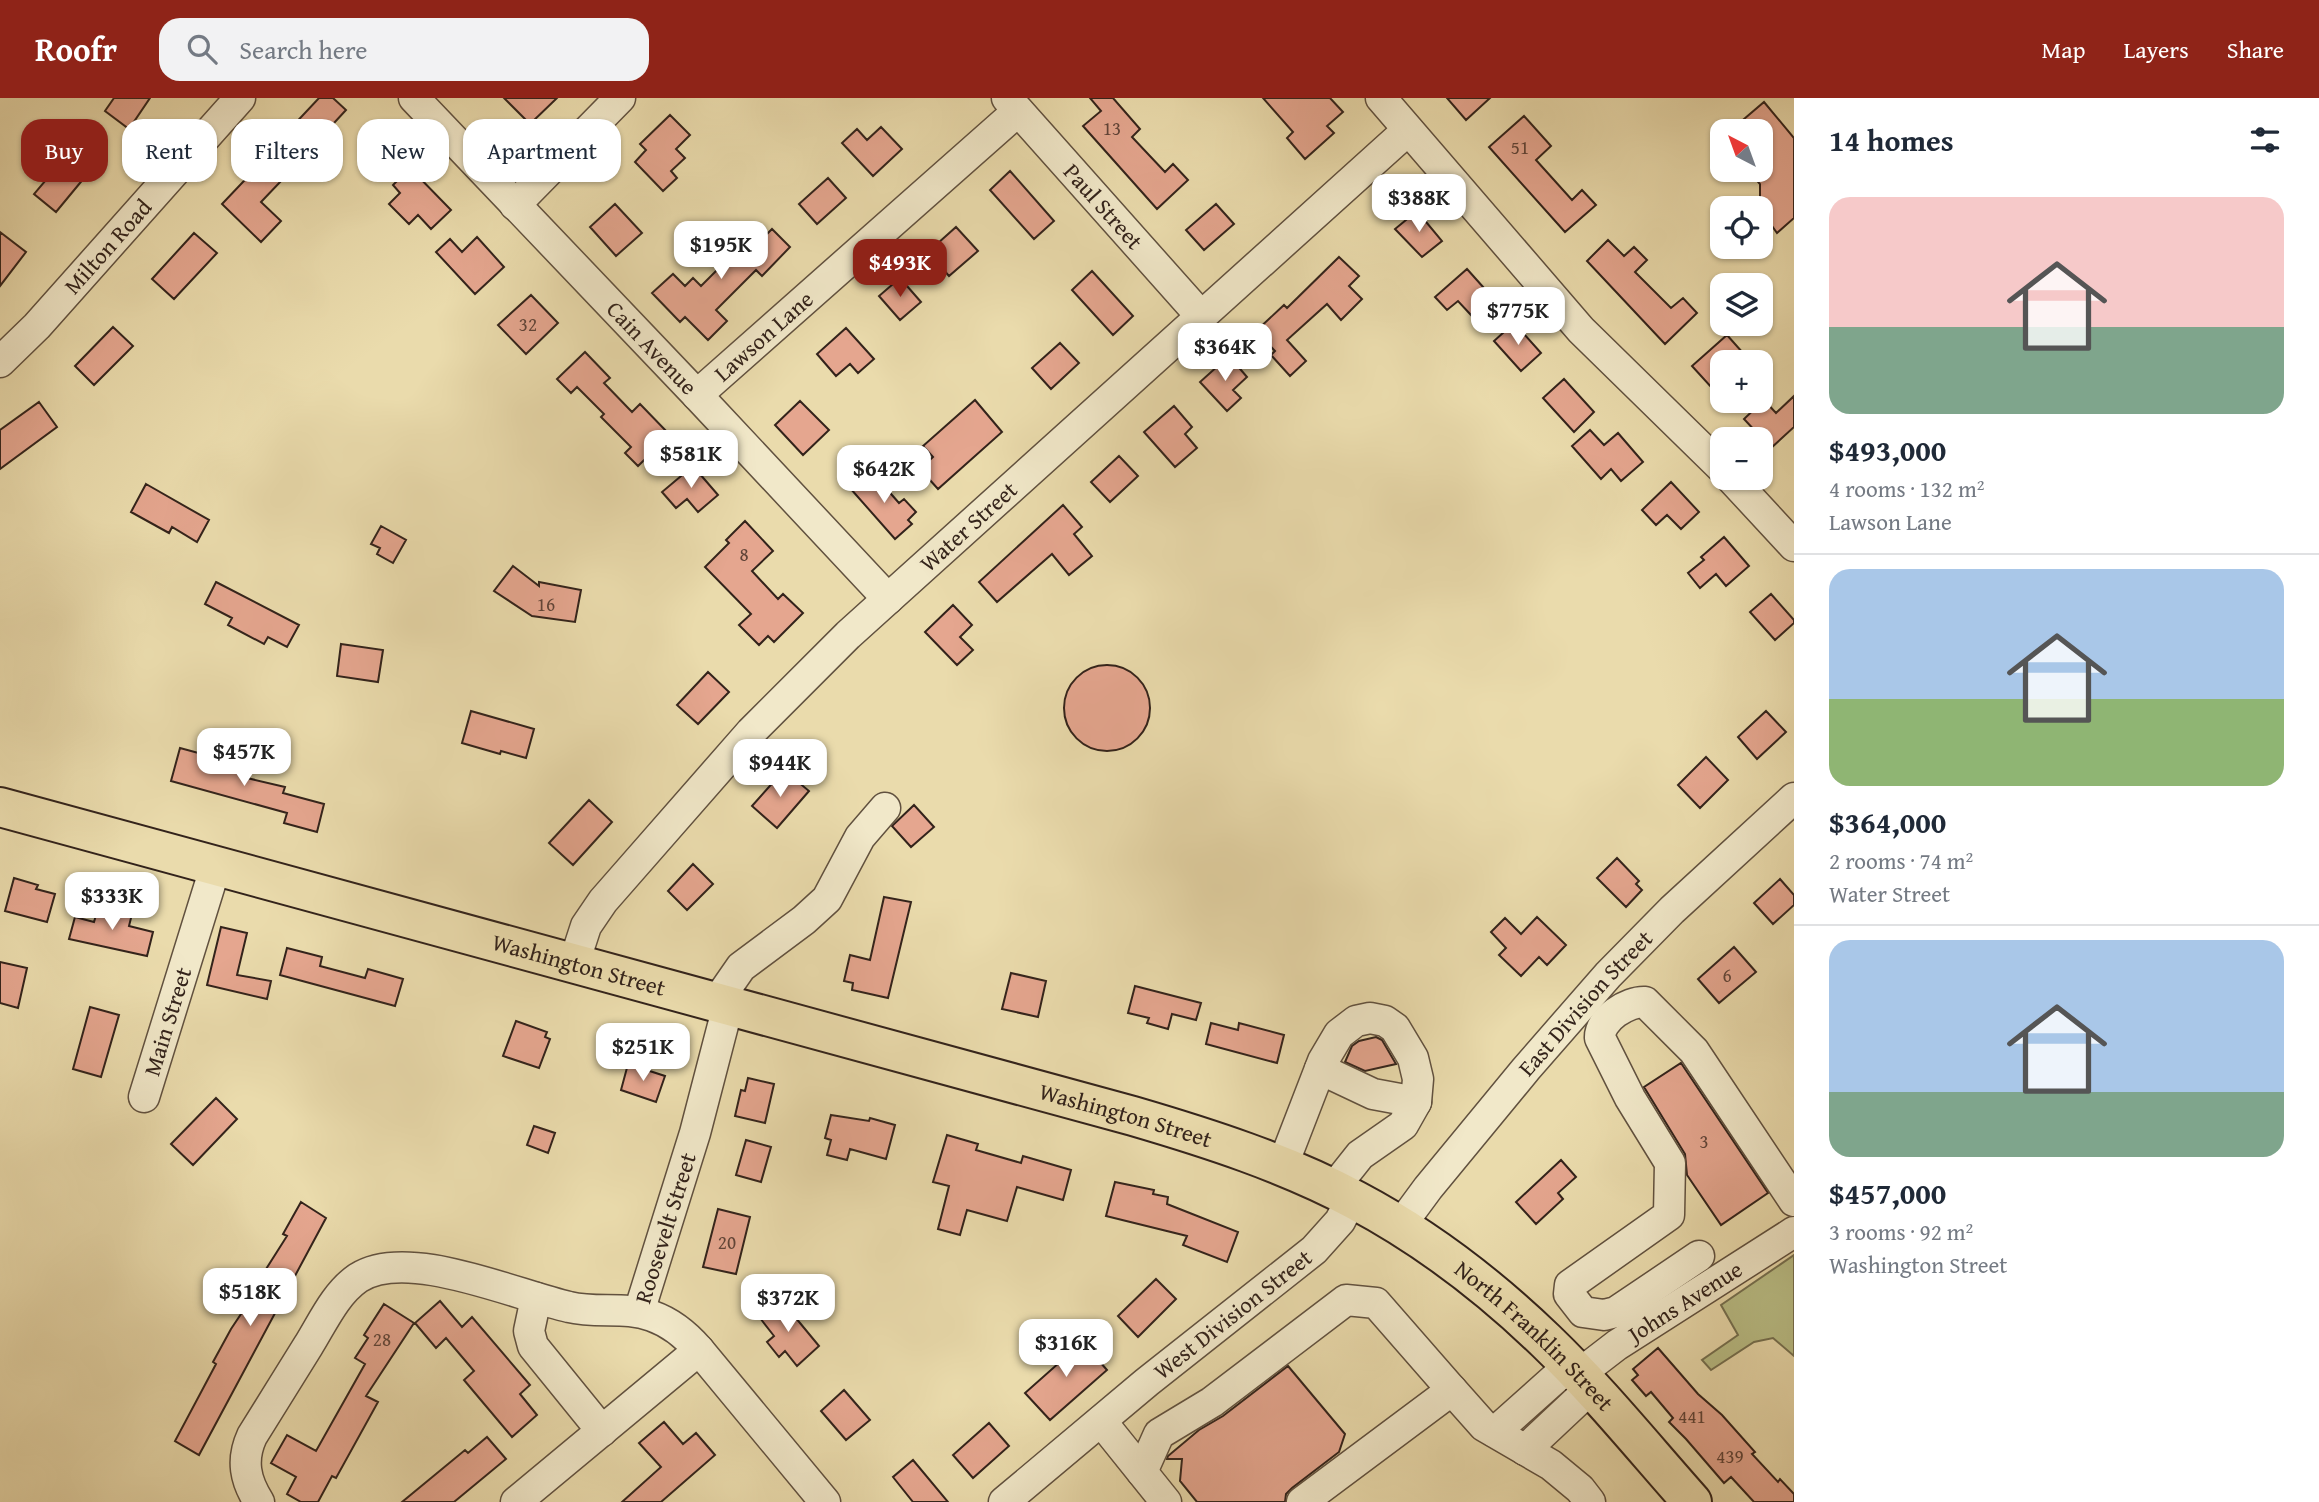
<!DOCTYPE html>
<meta charset="utf-8">
<style>
:root{--surface:#fff;--page:#f2f2f3;--text:#1f2937;--muted:#747a83;--line:#e0e1e3;--accent:#8f2418}
body{margin:0;font-family:"Gentium Book Plus",serif;background:var(--page);color:var(--text);height:100vh;display:flex;flex-direction:column;font-size:26px;white-space:nowrap}
*{box-sizing:border-box;margin:0}
p{font-size:23px;color:var(--muted)}
.icon{flex:none;width:38px;height:38px;fill:none;stroke:currentColor;stroke-width:2;stroke-linecap:round;stroke-linejoin:round}
.map{position:relative;flex:1;overflow:hidden}
.details{display:flex;flex-direction:column;background:var(--surface);width:525px}
.details>*{flex:none}
.guide{position:absolute;left:21px;top:21px;width:665px;height:63px;display:flex;gap:14px}
.needle{width:46px;rotate:319deg}
.tools{position:absolute;left:1710px;top:21px;display:grid;gap:14px}
.tools a{display:grid;place-items:center;width:63px;height:63px;border-radius:14px;background:var(--surface);box-shadow:0 2px 5px #0004;font-size:35px}
.price{position:absolute;translate:-50% -60px;padding:0 16px;border-radius:14px;background:#fff;color:#222;font-size:23px;line-height:46px;filter:drop-shadow(0 2px 4px #0008)}
.price::after{content:'';position:absolute;left:50%;top:42px;width:21px;height:16px;margin-left:-10px;background:inherit;clip-path:polygon(0 0,100% 0,50% 100%)}
.price.selected{background:var(--accent);color:#fff}
ul{padding:0;list-style:none}
li{display:grid;align-content:center;gap:14px;height:371px;padding:0 35px}
li+li{border-top:2px solid var(--line)}
li span{display:grid;place-items:center;height:217px;border-radius:21px;color:#555}
li>.icon{margin-inline-start:auto}
span .icon{width:126px;height:126px;fill:#fffc;stroke-width:1}
li b{font-size:30px}
h2{display:flex;justify-content:space-between;align-items:center;height:84px;padding:0 35px;font-size:30px}
.chip{padding:0 24px;border-radius:21px;background:var(--surface);box-shadow:0 2px 5px #0004;font-size:24px;line-height:63px}
.chip.selected{background:var(--accent);color:#fff}
header{display:flex;align-items:center;gap:42px;box-sizing:border-box;height:98px;padding:0 35px;background:var(--accent);color:#fff}
header strong{font-size:33px}
nav{display:flex;gap:38px;margin-inline-start:auto;font-size:24px}
.search{width:490px;height:63px;background:var(--page);display:flex;align-items:center;gap:18px;box-sizing:border-box;padding:0 24px;border-radius:21px;color:var(--muted);font-size:26px}
main{display:flex;flex:1;min-height:0}
.map>svg:first-child{display:block}
.green{fill:#babf87;stroke:#767151;stroke-width:2}
.building{fill:#e5a68f;stroke:#33231b;stroke-width:2}
.lines{fill:none;stroke-linecap:round;stroke-linejoin:round}
.minor-casing{stroke:#61513f;stroke-width:33}
.major-casing{stroke:#33231b;stroke-width:42}
.minor{stroke:#f1e8c9;stroke-width:30}
.major{stroke:#eadbac;stroke-width:38}
.labels{text-anchor:middle;stroke-width:6;stroke-linejoin:round;paint-order:stroke}
.number-label{font-size:19px;fill:#604438}
.street-label{font-size:23px;fill:#33231b;stroke:#f1e8c9}
</style>
<header>
<strong>Roofr</strong>
<div class="search"><svg class="icon" aria-label="search" viewBox="0 0 24 24"><circle cx="10" cy="10" r="6"/><path d="M15 15l6 6"/></svg>Search here</div>
<nav><a>Map</a><a>Layers</a><a>Share</a></nav>
</header>
<main>
<div class="map">
<svg width="1794" height="1404" viewBox="0 0 1794 1404">
<rect width="100%" height="100%" fill="#eadbac"/>
<filter id="stains"><feTurbulence type="fractalNoise" baseFrequency=".00286" numOctaves="4"/><feColorMatrix values="0 0 0 0 .2 0 0 0 0 .09 0 0 0 0 .02 0 0 0 .5 -.17"/></filter>
<radialGradient id="worn" r=".72"><stop offset=".6" stop-color="#630" stop-opacity="0"/><stop offset="1" stop-color="#630" stop-opacity=".3"/></radialGradient>
<path class="green" d="M 1794,1157 L 1794,1258 L 1773,1240 L 1754,1244 L 1711,1272 L 1702,1262 L 1738,1237 L 1721,1207 Z"/>
<path class="building" d="M 114,0 L 150,0 L 129,31 L 105,13 Z
M 319,0 L 333,0 L 346,12 L 310,51 L 289,32 Z
M 504,0 L 557,0 L 530,26 Z
M 1090,0 L 1113,0 L 1140,31 L 1132,39 L 1165,74 L 1173,66 L 1188,82 L 1157,111 L 1083,28 L 1101,13 Z
M 1263,0 L 1330,0 L 1343,14 L 1327,28 L 1334,35 L 1305,61 L 1287,40 L 1293,34 Z
M 1447,0 L 1490,0 L 1466,22 Z
M 1764,4 L 1794,40 L 1794,120 L 1777,135 L 1760,111 L 1760,86 L 1748,72 L 1760,72 L 1760,33 L 1730,33 Z
M 670,17 L 690,37 L 676,51 L 685,60 L 671,73 L 677,80 L 663,93 L 635,64 L 646,52 L 640,46 Z
M 1524,18 L 1551,48 L 1536,62 L 1572,102 L 1582,92 L 1596,107 L 1565,134 L 1489,49 Z
M 881,29 L 902,51 L 873,78 L 842,45 L 857,31 L 867,42 Z
M 73,50 L 94,68 L 56,114 L 34,96 Z
M 262,64 L 282,82 L 261,104 L 281,123 L 261,144 L 222,106 Z
M 410,70 L 451,112 L 431,131 L 418,117 L 409,126 L 389,106 L 400,95 L 393,87 Z
M 1010,73 L 1054,123 L 1034,141 L 990,92 Z
M 828,80 L 846,100 L 817,126 L 799,106 Z
M 615,106 L 642,135 L 616,158 L 590,129 Z
M 1216,106 L 1234,126 L 1204,152 L 1186,132 Z
M 1417,113 L 1442,143 L 1422,159 L 1395,131 Z
M 744,126 L 760,143 L 772,131 L 790,149 L 762,178 L 756,172 L 716,212 L 727,223 L 708,242 L 685,219 L 680,224 L 652,195 L 673,176 L 685,188 L 693,180 L 701,188 L 737,152 L 728,142 Z
M 956,129 L 978,153 L 949,178 L 928,154 Z
M 0,134 L 26,154 L 0,188 Z
M 194,135 L 217,155 L 174,201 L 152,181 Z
M 477,139 L 504,169 L 475,196 L 436,154 L 450,141 L 462,154 Z
M 1608,142 L 1624,158 L 1634,149 L 1647,162 L 1635,174 L 1671,210 L 1683,200 L 1697,215 L 1665,246 L 1587,163 Z
M 1339,159 L 1359,178 L 1349,188 L 1362,201 L 1341,222 L 1327,206 L 1287,242 L 1306,263 L 1290,278 L 1271,257 L 1275,253 L 1256,233 L 1284,207 L 1287,210 Z
M 1467,171 L 1492,199 L 1471,217 L 1458,203 L 1447,212 L 1435,199 Z
M 1092,173 L 1133,218 L 1113,237 L 1072,192 Z
M 900,180 L 921,204 L 900,222 L 879,198 Z
M 531,197 L 558,225 L 526,256 L 498,227 Z
M 1514,225 L 1541,255 L 1521,273 L 1494,243 Z
M 113,229 L 133,248 L 94,287 L 75,268 Z
M 846,230 L 874,261 L 858,275 L 850,266 L 836,278 L 817,256 Z
M 1727,237 L 1751,264 L 1722,264 L 1722,301 L 1692,268 Z
M 1060,245 L 1079,265 L 1051,291 L 1032,270 Z
M 585,254 L 610,280 L 604,285 L 632,314 L 640,306 L 670,337 L 638,368 L 625,355 L 631,349 L 601,319 L 604,316 L 577,289 L 571,295 L 557,281 Z
M 1229,258 L 1247,279 L 1233,292 L 1241,300 L 1227,313 L 1200,284 Z
M 1564,281 L 1594,314 L 1574,334 L 1543,300 Z
M 1794,298 L 1794,329 L 1771,350 L 1744,321 L 1764,302 L 1776,315 Z
M 975,302 L 1002,334 L 938,391 L 920,371 L 933,359 L 923,348 Z
M 800,303 L 829,332 L 803,357 L 775,327 Z
M 39,304 L 57,329 L 0,371 L 0,332 Z
M 1174,308 L 1192,329 L 1185,336 L 1197,350 L 1175,369 L 1144,334 Z
M 1590,332 L 1604,347 L 1618,335 L 1643,364 L 1621,383 L 1611,371 L 1601,381 L 1572,348 Z
M 1119,358 L 1138,378 L 1110,404 L 1091,384 Z
M 693,368 L 718,397 L 698,414 L 687,401 L 676,410 L 662,394 Z
M 870,372 L 899,405 L 904,401 L 916,414 L 908,422 L 912,426 L 895,441 L 850,390 Z
M 1671,384 L 1699,414 L 1681,431 L 1667,417 L 1656,427 L 1642,412 Z
M 146,386 L 209,422 L 197,444 L 172,429 L 169,435 L 131,414 Z
M 1063,407 L 1082,429 L 1074,436 L 1092,458 L 1069,477 L 1052,456 L 997,504 L 979,484 Z
M 745,423 L 773,453 L 752,473 L 778,501 L 783,496 L 803,515 L 774,544 L 768,538 L 759,547 L 739,527 L 751,516 L 705,469 L 729,445 L 726,442 Z
M 381,428 L 406,442 L 393,465 L 377,456 L 380,450 L 371,446 Z
M 1724,439 L 1749,468 L 1726,488 L 1716,476 L 1700,490 L 1688,475 L 1704,462 L 1701,459 Z
M 513,468 L 539,488 L 539,484 L 581,492 L 575,524 L 532,518 L 494,493 Z
M 216,484 L 299,527 L 287,549 L 268,539 L 264,546 L 228,527 L 232,520 L 205,506 Z
M 1771,496 L 1794,522 L 1794,525 L 1775,542 L 1750,514 Z
M 953,507 L 972,527 L 960,539 L 973,552 L 957,567 L 925,534 Z
M 341,546 L 383,552 L 378,584 L 337,578 Z
M1064 610a43 43 0 1 1 86 0a43 43 0 1 1-86 0Z
M 708,574 L 729,594 L 698,626 L 677,607 Z
M 471,613 L 534,631 L 526,660 L 501,653 L 500,656 L 462,645 Z
M 1766,613 L 1786,634 L 1757,661 L 1738,639 Z
M 180,650 L 250,669 L 247,680 L 285,689 L 283,695 L 324,706 L 317,734 L 284,725 L 287,715 L 171,683 Z
M 1706,659 L 1728,682 L 1700,710 L 1678,687 Z
M 784,672 L 809,693 L 777,730 L 752,708 Z
M 589,702 L 612,724 L 573,767 L 549,745 Z
M 914,707 L 934,729 L 911,749 L 892,728 Z
M 1617,760 L 1639,783 L 1636,786 L 1642,792 L 1626,809 L 1597,780 Z
M 693,766 L 713,786 L 687,812 L 668,793 Z
M 14,780 L 38,787 L 36,791 L 55,796 L 47,824 L 5,813 Z
M 1780,781 L 1794,797 L 1794,807 L 1773,826 L 1754,805 Z
M 884,799 L 911,804 L 888,900 L 852,892 L 853,885 L 844,883 L 850,857 L 870,862 Z
M 99,807 L 132,816 L 129,828 L 153,834 L 147,858 L 69,841 L 75,819 L 94,824 Z
M 1537,819 L 1566,847 L 1547,867 L 1539,859 L 1521,878 L 1499,857 L 1506,850 L 1491,834 L 1505,820 L 1521,836 Z
M 221,829 L 247,835 L 237,877 L 271,883 L 267,901 L 207,887 Z
M 1734,849 L 1756,874 L 1719,905 L 1698,881 Z
M 287,850 L 322,859 L 320,868 L 365,880 L 368,871 L 403,881 L 395,908 L 280,877 Z
M 0,864 L 27,870 L 18,910 L 0,905 Z
M 1011,875 L 1046,883 L 1038,919 L 1002,911 Z
M 1135,888 L 1201,905 L 1196,922 L 1172,916 L 1168,931 L 1147,925 L 1149,920 L 1128,915 Z
M 90,909 L 119,917 L 101,979 L 73,971 Z
M 516,923 L 547,934 L 545,939 L 550,941 L 539,970 L 503,958 Z
M 1211,925 L 1238,932 L 1239,925 L 1284,937 L 1277,965 L 1206,946 Z
M 1376,939 L 1382,942 L 1396,966 L 1365,973 L 1345,964 L 1352,948 L 1359,943 Z
M 1681,965 L 1768,1095 L 1721,1127 L 1687,1077 L 1685,1056 L 1644,989 Z
M 628,966 L 665,978 L 656,1004 L 621,992 Z
M 748,980 L 774,986 L 765,1025 L 735,1018 L 741,992 L 745,993 Z
M 216,1000 L 237,1021 L 193,1067 L 171,1046 Z
M 831,1017 L 869,1023 L 870,1020 L 895,1027 L 886,1061 L 850,1051 L 847,1062 L 827,1057 L 831,1042 L 825,1040 Z
M 534,1028 L 555,1035 L 548,1055 L 527,1047 Z
M 947,1037 L 978,1046 L 976,1052 L 1021,1065 L 1023,1058 L 1071,1072 L 1063,1102 L 1017,1089 L 1007,1123 L 967,1112 L 960,1137 L 938,1131 L 949,1088 L 933,1084 Z
M 746,1042 L 771,1049 L 761,1084 L 736,1077 Z
M 1561,1062 L 1576,1079 L 1558,1095 L 1563,1101 L 1536,1126 L 1516,1104 Z
M 1115,1084 L 1154,1092 L 1153,1096 L 1168,1099 L 1167,1106 L 1238,1134 L 1227,1164 L 1183,1147 L 1187,1138 L 1106,1118 Z
M 301,1104 L 326,1120 L 199,1357 L 175,1343 L 216,1266 L 213,1264 L 231,1231 L 257,1192 L 254,1190 L 287,1138 L 283,1136 Z
M 718,1111 L 750,1119 L 736,1176 L 703,1169 Z
M 1156,1181 L 1176,1201 L 1138,1239 L 1118,1218 Z
M 781,1202 L 819,1248 L 797,1268 L 785,1253 L 779,1259 L 767,1244 L 774,1238 L 760,1220 Z
M 440,1203 L 462,1229 L 472,1219 L 530,1287 L 520,1296 L 537,1317 L 512,1339 L 464,1282 L 474,1273 L 446,1240 L 436,1250 L 415,1225 Z
M 384,1206 L 414,1225 L 366,1298 L 378,1304 L 336,1380 L 332,1378 L 318,1404 L 301,1404 L 287,1396 L 296,1379 L 271,1365 L 287,1337 L 316,1353 L 365,1266 L 355,1260 L 368,1240 L 364,1237 Z
M 1078,1239 L 1107,1272 L 1050,1322 L 1025,1295 L 1060,1264 L 1055,1259 Z
M 1658,1250 L 1698,1296 L 1722,1317 L 1755,1354 L 1752,1356 L 1778,1384 L 1780,1381 L 1794,1396 L 1794,1404 L 1754,1404 L 1731,1379 L 1724,1385 L 1686,1341 L 1669,1324 L 1673,1320 L 1651,1294 L 1646,1298 L 1632,1282 L 1638,1277 L 1633,1271 Z
M 1288,1268 L 1345,1336 L 1339,1354 L 1292,1390 L 1286,1396 L 1285,1404 L 1197,1404 L 1180,1383 L 1182,1361 L 1167,1361 L 1168,1358 L 1199,1332 L 1223,1318 Z
M 844,1292 L 870,1322 L 846,1342 L 821,1313 Z
M 664,1324 L 683,1346 L 696,1335 L 715,1357 L 661,1404 L 622,1404 L 661,1369 L 639,1345 Z
M 989,1325 L 1009,1348 L 973,1380 L 953,1357 Z
M 487,1339 L 506,1361 L 454,1404 L 402,1404 L 465,1352 L 468,1355 Z
M 913,1362 L 948,1404 L 913,1404 L 893,1379 Z"/>
<g class="lines">
<g class="minor-casing">
<g id="minor">
<path id="s1" d="M 414,0 L 697,297 L 888,501"/>
<path id="s2" d="M 1007,0 L 1201,218"/>
<path d="M 1381,0 L 1581,232 L 1722,370"/>
<path d="M 515,107 L 620,0"/>
<path id="s3" d="M 0,264 L 37,228 L 240,0"/>
<path id="s4" d="M 697,297 L 1018,13"/>
<path d="M 1731,380 L 1794,448"/>
<path id="s5" d="M 574,865 L 586,828 L 603,803 L 751,634 L 848,537 L 1408,32"/>
<path d="M 716,905 L 741,869 L 804,822 L 827,801 L 860,739 L 885,710"/>
<path d="M 1320,971 L 1373,996 L 1416,1004"/>
<path id="s6" d="M 144,999 L 216,767"/>
<path d="M 1282,1069 L 1323,963 L 1339,936 L 1356,923 L 1370,920 L 1385,923 L 1395,930 L 1413,960 L 1418,981 L 1416,1004 L 1403,1027 L 1360,1057 L 1333,1091"/>
<path id="s7" d="M 1400,1128 L 1428,1090 L 1526,971 L 1608,877 L 1672,812 L 1794,700"/>
<path d="M 1699,1158 L 1616,1214 L 1604,1217 L 1583,1214 L 1569,1196 L 1570,1187 L 1669,1117 L 1670,1065 L 1630,1000 L 1600,940 C 1599,921 1628,903 1645,904 L 1694,953 L 1794,1103"/>
<path d="M 536,1200 L 529,1233 L 533,1248 L 602,1333"/>
<path id="s8" d="M 639,1214 L 695,1035 L 728,908"/>
<path id="s9" d="M 1578,1277 L 1617,1247 L 1794,1134"/>
<path d="M 1101,1323 L 1166,1404"/>
<path d="M 1495,1334 L 1570,1267"/>
<path d="M 1525,1352 L 1591,1290"/>
<path d="M 1142,1374 L 1159,1336 L 1212,1304 L 1346,1202 L 1376,1205 L 1452,1292"/>
<path d="M 259,1404 C 245,1382 241,1362 252,1338 C 271,1308 289,1278 308,1248 C 323,1224 335,1196 358,1180 C 407,1148 515,1197 569,1209 C 597,1216 625,1208 652,1218 C 672,1225 686,1237 699,1252 L 825,1404"/>
<path d="M 516,1404 L 699,1252"/>
<path id="s10" d="M 1004,1404 L 1147,1284 L 1314,1152 L 1340,1123 L 1352,1100"/>
<path d="M 1302,1404 L 1452,1292 L 1484,1328 L 1551,1367 L 1580,1391 L 1590,1404"/>
</g>
</g>
<g class="major-casing">
<g id="major">
<path id="s11" d="M 0,709 L 1133,1018 C 1208,1040 1286,1065 1355,1102 C 1425,1139 1490,1189 1546,1243 C 1598,1293 1644,1350 1692,1404"/>
</g>
</g>
<use href="#minor" class="minor"/>
<use href="#major" class="major"/>
</g>
<g class="labels">
<g class="number-label">
<text x="1112" y="37">13</text>
<text x="1520" y="56">51</text>
<text x="528" y="233">32</text>
<text x="744" y="463">8</text>
<text x="546" y="513">16</text>
<text x="1727" y="884">6</text>
<text x="1704" y="1050">3</text>
<text x="727" y="1151">20</text>
<text x="382" y="1248">28</text>
<text x="1692" y="1325">441</text>
<text x="1730" y="1365">439</text>
</g>
<g class="street-label">
<text dy="8" stroke="none"><textPath href="#s2" startOffset="145">Paul Street</textPath></text>
<text dy="8" stroke="none"><textPath href="#s3" startOffset="158">Milton Road</textPath></text>
<text dy="8" stroke="none"><textPath href="#s4" startOffset="89">Lawson Lane</textPath></text>
<text dy="8" stroke="none"><textPath href="#s1" startOffset="345">Cain Avenue</textPath></text>
<text dy="8" stroke="none"><textPath href="#s5" startOffset="593">Water Street</textPath></text>
<text dy="8" stroke="none"><textPath href="#s11" startOffset="600">Washington Street</textPath></text>
<text dy="8" stroke="none"><textPath href="#s7" startOffset="290">East Division Street</textPath></text>
<text dy="8" stroke="none"><textPath href="#s6" startOffset="79">Main Street</textPath></text>
<text dy="8" stroke="none"><textPath href="#s11" startOffset="1167">Washington Street</textPath></text>
<text dy="8" stroke="none"><textPath href="#s8" startOffset="88">Roosevelt Street</textPath></text>
<text dy="8" stroke="none"><textPath href="#s9" startOffset="130">Johns Avenue</textPath></text>
<text dy="8" stroke="none"><textPath href="#s10" startOffset="296">West Division Street</textPath></text>
<text dy="8" stroke="none"><textPath href="#s11" startOffset="1638">North Franklin Street</textPath></text>
</g>
</g>
<rect width="100%" height="100%" filter="url(#stains)"/>
<rect width="100%" height="100%" fill="url(#worn)"/>
</svg>
<div class="tools">
<a><svg class="needle" viewBox="-14 -14 28 28"><path d="M0-13l5 13h-10z" fill="#e53935"/><path d="M0 13l5-13h-10z" fill="#747a83"/></svg></a>
<a><svg class="icon" aria-label="locate" viewBox="0 0 24 24"><circle cx="12" cy="12" r="6"/><path d="M12 2v4M12 18v4M2 12h4M18 12h4"/></svg></a>
<a><svg class="icon" aria-label="layers" viewBox="0 0 24 24"><path d="M12 4l9 5-9 5-9-5zM3 14l9 5 9-5"/></svg></a>
<a>+</a>
<a>−</a>
</div>
<b class="price" style="left:1419px;top:136px">$388K</b>
<b class="price" style="left:721px;top:183px">$195K</b>
<b class="price selected" style="left:900px;top:201px">$493K</b>
<b class="price" style="left:1518px;top:249px">$775K</b>
<b class="price" style="left:1225px;top:285px">$364K</b>
<b class="price" style="left:691px;top:392px">$581K</b>
<b class="price" style="left:884px;top:407px">$642K</b>
<b class="price" style="left:244px;top:690px">$457K</b>
<b class="price" style="left:780px;top:701px">$944K</b>
<b class="price" style="left:112px;top:834px">$333K</b>
<b class="price" style="left:643px;top:985px">$251K</b>
<b class="price" style="left:250px;top:1230px">$518K</b>
<b class="price" style="left:788px;top:1236px">$372K</b>
<b class="price" style="left:1066px;top:1281px">$316K</b>
<div class="guide">
<a class="chip selected">Buy</a>
<a class="chip">Rent</a>
<a class="chip">Filters</a>
<a class="chip">New</a>
<a class="chip">Apartment</a>
</div>
</div>
<section class="details">
<h2>14 homes<svg class="icon" aria-label="filters" viewBox="0 0 24 24"><path d="M4 7h16M4 17h16"/><circle cx="9" cy="7" r="2"/><circle cx="15" cy="17" r="2"/></svg></h2>
<ul>
<li><span style="background:linear-gradient(#f6c9c9 60%,#7fa58c 0)"><svg class="icon" aria-label="home" viewBox="0 0 24 24"><path d="M3 11l9-7 9 7M6 9v11h12V9"/></svg></span><div><b>$493,000</b><p>4 rooms · 132 m²</p><p>Lawson Lane</p></div></li>
<li><span style="background:linear-gradient(#a9c7e8 60%,#8fb573 0)"><svg class="icon" aria-label="home" viewBox="0 0 24 24"><path d="M3 11l9-7 9 7M6 9v11h12V9"/></svg></span><div><b>$364,000</b><p>2 rooms · 74 m²</p><p>Water Street</p></div></li>
<li><span style="background:linear-gradient(#a9c7e8 70%,#7fa58c 0)"><svg class="icon" aria-label="home" viewBox="0 0 24 24"><path d="M3 11l9-7 9 7M6 9v11h12V9"/></svg></span><div><b>$457,000</b><p>3 rooms · 92 m²</p><p>Washington Street</p></div></li>
</ul>
</section>
</main>
